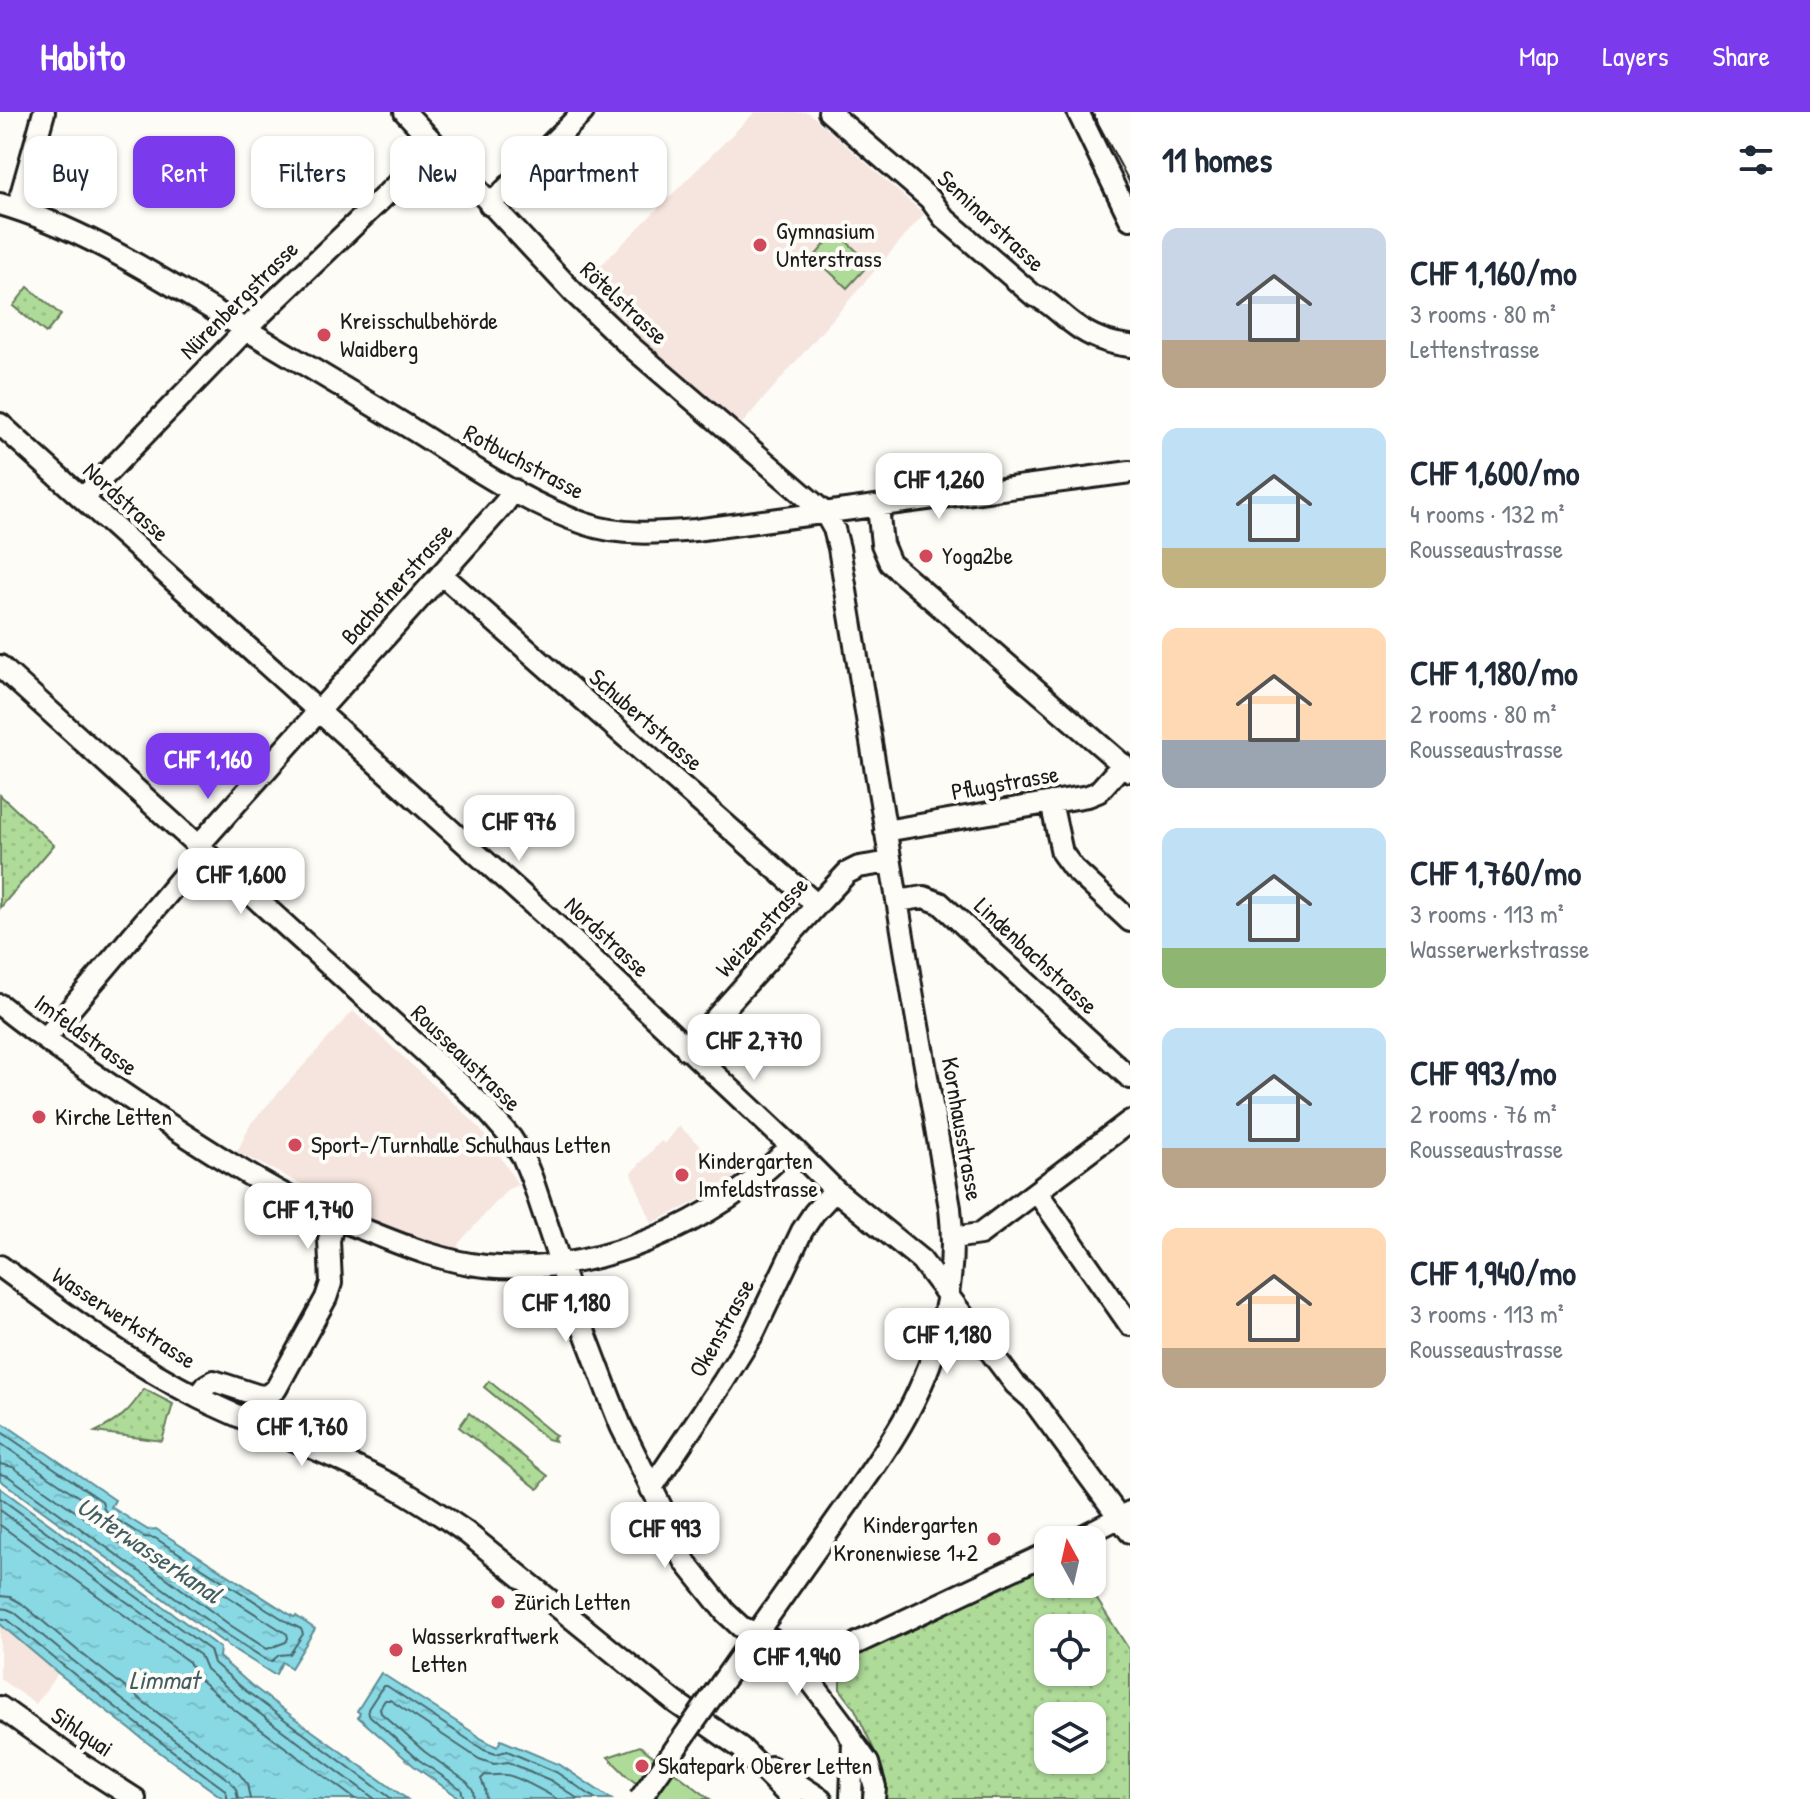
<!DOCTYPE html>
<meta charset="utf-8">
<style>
:root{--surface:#fff;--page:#f6f6f7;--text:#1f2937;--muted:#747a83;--accent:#7c3aed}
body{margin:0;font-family:"Patrick Hand",sans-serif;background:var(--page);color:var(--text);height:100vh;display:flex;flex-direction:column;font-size:30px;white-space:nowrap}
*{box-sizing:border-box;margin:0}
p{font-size:26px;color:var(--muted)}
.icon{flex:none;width:44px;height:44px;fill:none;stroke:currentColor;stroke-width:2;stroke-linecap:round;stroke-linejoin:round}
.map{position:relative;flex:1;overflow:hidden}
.side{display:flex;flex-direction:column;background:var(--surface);width:680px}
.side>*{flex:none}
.banner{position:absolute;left:24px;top:24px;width:760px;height:72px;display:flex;gap:16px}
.needle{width:52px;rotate:352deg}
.buttons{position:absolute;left:1034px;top:1414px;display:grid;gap:16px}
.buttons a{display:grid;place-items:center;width:72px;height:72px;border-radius:16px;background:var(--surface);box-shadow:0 2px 6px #0004;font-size:40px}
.price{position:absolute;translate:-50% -68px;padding:0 18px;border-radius:16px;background:#fff;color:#222;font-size:26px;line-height:52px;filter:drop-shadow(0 2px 4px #0008)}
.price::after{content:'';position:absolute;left:50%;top:48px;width:24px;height:18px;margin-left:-12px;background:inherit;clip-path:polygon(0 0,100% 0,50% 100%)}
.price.active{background:var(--accent);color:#fff}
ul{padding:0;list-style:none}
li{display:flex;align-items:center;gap:24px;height:200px;padding:0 32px}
li span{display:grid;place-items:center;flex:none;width:224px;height:160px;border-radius:16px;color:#555}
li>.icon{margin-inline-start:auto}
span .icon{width:96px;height:96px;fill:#fffc;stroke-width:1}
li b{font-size:34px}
h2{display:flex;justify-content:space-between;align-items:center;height:96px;padding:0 32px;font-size:34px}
.pill{padding:0 28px;border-radius:16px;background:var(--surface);box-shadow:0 2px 6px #0004;font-size:28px;line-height:72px}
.pill.active{background:var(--accent);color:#fff}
header{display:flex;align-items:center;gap:48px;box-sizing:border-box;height:112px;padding:0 40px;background:var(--accent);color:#fff}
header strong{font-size:38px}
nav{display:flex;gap:44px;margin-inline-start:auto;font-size:28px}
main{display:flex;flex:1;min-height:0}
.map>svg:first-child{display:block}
.built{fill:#f6e5de}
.grass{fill:#afdb99;stroke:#667c5a;stroke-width:2}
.park{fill:url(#park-dots);stroke:#667c5a;stroke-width:2;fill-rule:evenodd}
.water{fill:url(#water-ripples);stroke:#5d8d95;stroke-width:2}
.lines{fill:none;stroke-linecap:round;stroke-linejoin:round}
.shore{stroke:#48686c;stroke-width:2}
.minor-casing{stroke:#1c1c1c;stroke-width:26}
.minor{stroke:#fdfcf7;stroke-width:20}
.tram{stroke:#1c1c1c;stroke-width:2}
.minor-bridge-casing{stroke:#1c1c1c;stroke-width:26;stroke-linecap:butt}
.minor-bridge{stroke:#fdfcf7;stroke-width:20}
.poi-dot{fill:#d1495b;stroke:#fdfcf7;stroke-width:3}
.labels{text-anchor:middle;stroke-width:8;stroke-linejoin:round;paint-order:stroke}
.street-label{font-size:24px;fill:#1c1c1c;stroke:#fdfcf7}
.poi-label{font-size:24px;fill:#1c1c1c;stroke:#fdfcf7;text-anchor:start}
.water-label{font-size:26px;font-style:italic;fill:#425e62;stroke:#fdfcf7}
</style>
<header>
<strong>Habito</strong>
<nav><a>Map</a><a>Layers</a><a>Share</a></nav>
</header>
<main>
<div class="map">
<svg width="1130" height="1687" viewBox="0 0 1130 1687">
<defs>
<pattern id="park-dots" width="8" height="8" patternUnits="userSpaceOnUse" patternTransform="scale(2)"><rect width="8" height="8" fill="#afdb99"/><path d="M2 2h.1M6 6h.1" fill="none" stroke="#96bb83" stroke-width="1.8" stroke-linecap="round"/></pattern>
<pattern id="water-ripples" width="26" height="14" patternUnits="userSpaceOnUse" patternTransform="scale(2)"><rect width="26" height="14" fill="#89d9e5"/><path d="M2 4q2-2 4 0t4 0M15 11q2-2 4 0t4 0" fill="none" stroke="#76bac4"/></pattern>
</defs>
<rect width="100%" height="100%" fill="#fdfcf7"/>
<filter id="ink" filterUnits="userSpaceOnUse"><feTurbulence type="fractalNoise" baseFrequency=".0125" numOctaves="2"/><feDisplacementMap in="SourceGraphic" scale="16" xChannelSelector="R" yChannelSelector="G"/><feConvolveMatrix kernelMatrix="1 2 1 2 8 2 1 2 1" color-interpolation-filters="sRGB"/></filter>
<g filter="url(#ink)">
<path class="built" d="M 755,0 L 808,0 L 924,102 L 739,315 L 674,260 L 593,179 L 586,168 Z
M 353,899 L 472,1008 L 494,1034 L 518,1073 L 508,1077 L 459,1131 L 456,1142 L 435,1136 L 397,1120 L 237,1040 L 251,1011 Z
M 679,1014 L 735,1065 L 695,1090 L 652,1111 L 631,1061 L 661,1029 L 665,1032 Z
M 0,1512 L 58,1561 L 36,1592 L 0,1567 Z"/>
<path class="grass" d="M 836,120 L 870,151 L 847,176 L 814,145 Z
M 489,1269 L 556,1324 L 553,1326 L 555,1329 L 547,1327 L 484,1275 Z
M 640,1634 L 710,1687 L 656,1687 L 627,1664 L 608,1645 Z"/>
<path class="park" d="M 28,175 L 61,203 L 46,221 L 13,194 Z
M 0,683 L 54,733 L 0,796 Z
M 144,1277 L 173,1292 L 162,1329 L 95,1320 C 120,1308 129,1300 144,1277 Z
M 469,1301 L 548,1364 L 538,1377 L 459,1315 Z
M 1048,1449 L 1048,1472 L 1087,1472 L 1130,1539 L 1130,1687 L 883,1687 L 875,1640 L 855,1597 L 840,1577 L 840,1558 L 850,1543 ZM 1048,1516 L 1092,1516 L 1092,1560 L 1048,1560 ZM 1048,1604 L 1092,1604 L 1092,1648 L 1048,1648 Z"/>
<path class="water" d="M 0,1309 L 115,1388 L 111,1395 L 148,1418 L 156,1417 L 294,1505 L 296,1504 L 315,1517 L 291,1556 L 282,1550 L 276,1562 L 273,1562 L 227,1533 L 225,1529 L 223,1530 L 0,1368 Z
M 0,1376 L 220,1536 L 219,1545 L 251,1573 L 301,1611 L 407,1687 L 224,1687 L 162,1642 L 58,1561 L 0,1512 Z
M 381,1561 L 477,1623 L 480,1626 L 497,1635 L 501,1628 L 560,1653 L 611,1687 L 461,1687 L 414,1654 L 358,1605 L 360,1601 L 357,1599 Z"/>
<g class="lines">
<path class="shore" d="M 0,1319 L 102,1389 L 104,1397 L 108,1402 L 144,1425 L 155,1426 L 289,1511 L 301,1517 L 303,1522 L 290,1542 L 279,1543 L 272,1549 L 268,1549 L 226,1522 L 8,1364 L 0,1362
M 0,1331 L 92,1394 L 99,1408 L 99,1411 L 93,1412 L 13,1355 L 0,1352
M 0,1386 L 210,1538 L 214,1551 L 246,1579 L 392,1687
M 0,1398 L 200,1543 L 206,1557 L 240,1587 L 375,1687
M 0,1413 L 189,1550 L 197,1565 L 232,1596 L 355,1687
M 112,1417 L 141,1434 L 153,1437 L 287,1522 L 288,1526 L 286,1530 L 267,1537 L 230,1513 L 110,1424 L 108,1420 Z
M 0,1484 L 10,1485 L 21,1491 L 77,1538 L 180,1618 L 238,1660 L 247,1672 L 250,1687
M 0,1496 L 7,1497 L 14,1500 C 84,1559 156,1615 230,1669 L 236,1677 L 238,1687
M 0,1506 L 8,1508 C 78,1567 150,1623 224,1677 L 227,1682 L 227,1687
M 464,1687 L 461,1677 L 419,1648 L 369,1603 L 368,1597 L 383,1574 L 387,1574 L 484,1638 L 496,1642 L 507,1639 L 556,1660 L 596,1687
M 474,1687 L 473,1678 L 467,1670 L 425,1640 L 381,1601 L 380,1596 L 385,1588 L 390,1588 L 479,1647 L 494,1652 L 508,1650 L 552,1669 L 578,1687
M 486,1687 L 485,1677 L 481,1667 L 485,1663 C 493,1664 499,1662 506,1663 C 517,1664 547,1681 557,1687"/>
<g class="minor-casing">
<path id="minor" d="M 405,0 L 573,180 L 629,233 L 825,401 L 834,417 L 839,436 L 913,885 L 950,1096 C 958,1167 941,1239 907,1302 C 886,1341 858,1377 833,1413 C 793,1470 753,1526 713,1583
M 829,0 L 930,87 L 944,106 L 1033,183 C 1050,189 1060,203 1075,213 C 1091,225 1111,232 1130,234
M 1078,0 L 1130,107
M 0,92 C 79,115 147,158 217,200 C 283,240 350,279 415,319 C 470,353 525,392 586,412 C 620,424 659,421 695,418 L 1130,360
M 490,93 L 583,0
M 17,97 L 44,0
M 0,312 L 568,824 L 791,1034 L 835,1078 L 921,1148 L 1015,1272 L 1032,1287 L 1130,1420
M 83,386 L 261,202 L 437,34
M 878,395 L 882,432 L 890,451 L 1130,659
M 441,462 L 817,793
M 0,554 L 459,971 L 484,995 L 511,1026 L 523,1045 L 532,1067 L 571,1184 L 609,1284 L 621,1314 L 673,1419 L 675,1430 L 686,1451 L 726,1501 L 741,1515 L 772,1528 L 791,1543 L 846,1616 L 853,1630 L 868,1651 L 875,1675 L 874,1687
M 1051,690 L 1062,741 L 1073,756 L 1130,809
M 885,719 L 1088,684 L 1098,680 L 1123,652
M 198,734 L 504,392 L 514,378
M 897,789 L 924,785 L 940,791 L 1130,966
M 0,893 C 49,932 101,967 153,1002 C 203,1035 254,1068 308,1095 C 328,1104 349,1112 370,1120 C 407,1135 445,1150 485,1154 C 593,1165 717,1112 791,1034
M 45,927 L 204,739
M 687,938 L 817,793 L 847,761 L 859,755 L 890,750
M 1037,1080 L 1130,1213
M 953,1126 L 980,1122 L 1130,1009
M 0,1154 C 64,1201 128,1250 199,1286 C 260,1316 324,1338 384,1369 C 413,1384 440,1402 467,1421 L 675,1590 L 741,1636 L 792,1687
M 198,1285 L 207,1273 L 214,1269 L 260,1284 L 267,1283 L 276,1277 L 326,1186 L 331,1171 L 329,1128 L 335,1106
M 651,1377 L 723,1270 L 754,1220 L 802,1119 L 814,1101 L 835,1078
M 1075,1428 L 1130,1400
M 857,1531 L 1048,1441
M 0,1595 L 76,1649 L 135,1687
M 771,1655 L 821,1687
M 851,1687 L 853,1630"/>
</g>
<use href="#minor" class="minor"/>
<path class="tram" d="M 1092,0 L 1130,71"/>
<g class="minor-bridge-casing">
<path id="minor-bridge" d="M 640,1687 L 713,1583"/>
</g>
<use href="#minor-bridge" class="minor-bridge"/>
</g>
</g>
<g class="poi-dot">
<circle cx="760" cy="133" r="8"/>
<circle cx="324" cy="223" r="8"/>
<circle cx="926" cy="444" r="8"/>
<circle cx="39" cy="1005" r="8"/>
<circle cx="295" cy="1033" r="8"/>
<circle cx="682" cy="1063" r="8"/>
<circle cx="994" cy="1427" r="8"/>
<circle cx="498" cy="1490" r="8"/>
<circle cx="396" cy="1538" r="8"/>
<circle cx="642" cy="1654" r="8"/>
</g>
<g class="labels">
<g class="street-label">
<text transform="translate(991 109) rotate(43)" y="8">Seminarstrasse</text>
<text transform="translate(239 188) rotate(-45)" y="8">Nürenbergstrasse</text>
<text transform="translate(624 191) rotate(43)" y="8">Rötelstrasse</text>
<text transform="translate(524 350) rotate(28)" y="8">Rotbuchstrasse</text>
<text transform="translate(126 390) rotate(42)" y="8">Nordstrasse</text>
<text transform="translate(397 472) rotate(-48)" y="8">Bachofnerstrasse</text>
<text transform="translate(646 608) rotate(41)" y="8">Schubertstrasse</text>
<text transform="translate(1005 671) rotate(-10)" y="8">Pflugstrasse</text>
<text transform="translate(762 815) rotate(-48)" y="8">Weizenstrasse</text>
<text transform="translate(607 825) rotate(43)" y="8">Nordstrasse</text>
<text transform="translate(1036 844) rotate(43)" y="8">Lindenbachstrasse</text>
<text transform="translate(86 923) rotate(36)" y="8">Imfeldstrasse</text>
<text transform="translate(466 946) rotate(44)" y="8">Rousseaustrasse</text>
<text transform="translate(962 1017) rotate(80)" y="8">Kornhausstrasse</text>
<text transform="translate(124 1206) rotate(33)" y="8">Wasserwerkstrasse</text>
<text transform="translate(722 1216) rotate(-61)" y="8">Okenstrasse</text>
<text transform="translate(82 1620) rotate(34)" y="8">Sihlquai</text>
</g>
<g class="poi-label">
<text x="776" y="127">Gymnasium<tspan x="776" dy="28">Unterstrass</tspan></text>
<text x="340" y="217">Kreisschulbehörde<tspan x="340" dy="28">Waidberg</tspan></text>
<text x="942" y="452">Yoga2be</text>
<text x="55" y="1013">Kirche Letten</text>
<text x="311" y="1041">Sport-/Turnhalle Schulhaus Letten</text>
<text x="698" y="1057">Kindergarten<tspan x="698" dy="28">Imfeldstrasse</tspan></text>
<text x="978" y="1421" text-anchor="end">Kindergarten<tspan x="978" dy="28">Kronenwiese 1+2</tspan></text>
<text x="514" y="1498">Zürich Letten</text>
<text x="412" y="1532">Wasserkraftwerk<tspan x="412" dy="28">Letten</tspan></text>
<text x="658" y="1662">Skatepark Oberer Letten</text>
</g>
<g class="water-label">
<text transform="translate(149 1438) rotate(34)" y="9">Unterwasserkanal</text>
<text x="164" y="1577">Limmat</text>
</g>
</g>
</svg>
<div class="buttons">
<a><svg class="needle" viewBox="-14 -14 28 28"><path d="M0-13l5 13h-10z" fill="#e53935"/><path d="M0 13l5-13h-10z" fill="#747a83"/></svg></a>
<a><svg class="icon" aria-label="locate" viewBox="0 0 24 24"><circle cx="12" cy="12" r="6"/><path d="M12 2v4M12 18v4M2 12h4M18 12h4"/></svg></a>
<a><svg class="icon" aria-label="layers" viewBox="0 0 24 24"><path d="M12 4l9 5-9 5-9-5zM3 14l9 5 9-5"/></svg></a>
</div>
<b class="price" style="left:939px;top:409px">CHF 1,260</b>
<b class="price active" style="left:208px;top:689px">CHF 1,160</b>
<b class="price" style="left:519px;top:751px">CHF 976</b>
<b class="price" style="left:241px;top:804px">CHF 1,600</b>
<b class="price" style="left:754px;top:970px">CHF 2,770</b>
<b class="price" style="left:308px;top:1139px">CHF 1,740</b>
<b class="price" style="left:566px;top:1232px">CHF 1,180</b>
<b class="price" style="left:947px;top:1264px">CHF 1,180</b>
<b class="price" style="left:302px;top:1356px">CHF 1,760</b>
<b class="price" style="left:665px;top:1458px">CHF 993</b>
<b class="price" style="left:797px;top:1586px">CHF 1,940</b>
<div class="banner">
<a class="pill">Buy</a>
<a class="pill active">Rent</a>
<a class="pill">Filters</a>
<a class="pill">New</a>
<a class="pill">Apartment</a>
</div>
</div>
<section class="side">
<h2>11 homes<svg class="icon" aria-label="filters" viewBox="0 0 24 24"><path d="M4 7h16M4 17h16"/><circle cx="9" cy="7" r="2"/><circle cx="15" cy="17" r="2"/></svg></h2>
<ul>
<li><span style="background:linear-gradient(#c9d6e8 70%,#b9a48a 0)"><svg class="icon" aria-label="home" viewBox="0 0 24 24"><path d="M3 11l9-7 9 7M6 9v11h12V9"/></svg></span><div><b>CHF 1,160/mo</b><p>3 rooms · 80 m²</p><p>Lettenstrasse</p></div></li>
<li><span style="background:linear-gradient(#bfe0f5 75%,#c2b280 0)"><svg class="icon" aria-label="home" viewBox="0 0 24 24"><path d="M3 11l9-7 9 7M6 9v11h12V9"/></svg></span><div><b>CHF 1,600/mo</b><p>4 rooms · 132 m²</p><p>Rousseaustrasse</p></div></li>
<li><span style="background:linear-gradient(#ffd9b3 70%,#9aa5b1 0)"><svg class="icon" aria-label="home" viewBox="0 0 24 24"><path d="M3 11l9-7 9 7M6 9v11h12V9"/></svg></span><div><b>CHF 1,180/mo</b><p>2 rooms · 80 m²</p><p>Rousseaustrasse</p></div></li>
<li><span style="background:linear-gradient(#bfe0f5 75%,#8fb573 0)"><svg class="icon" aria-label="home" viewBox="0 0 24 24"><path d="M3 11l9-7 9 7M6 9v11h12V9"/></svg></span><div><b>CHF 1,760/mo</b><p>3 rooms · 113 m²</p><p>Wasserwerkstrasse</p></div></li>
<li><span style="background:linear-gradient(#bfe0f5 75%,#b9a48a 0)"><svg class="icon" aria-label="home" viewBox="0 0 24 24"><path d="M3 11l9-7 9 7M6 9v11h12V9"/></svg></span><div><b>CHF 993/mo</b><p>2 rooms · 76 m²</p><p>Rousseaustrasse</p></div></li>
<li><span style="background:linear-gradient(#ffd9b3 75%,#b9a48a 0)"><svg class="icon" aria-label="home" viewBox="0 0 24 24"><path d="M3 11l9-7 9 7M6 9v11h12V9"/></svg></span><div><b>CHF 1,940/mo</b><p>3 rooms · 113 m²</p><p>Rousseaustrasse</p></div></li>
</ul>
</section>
</main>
